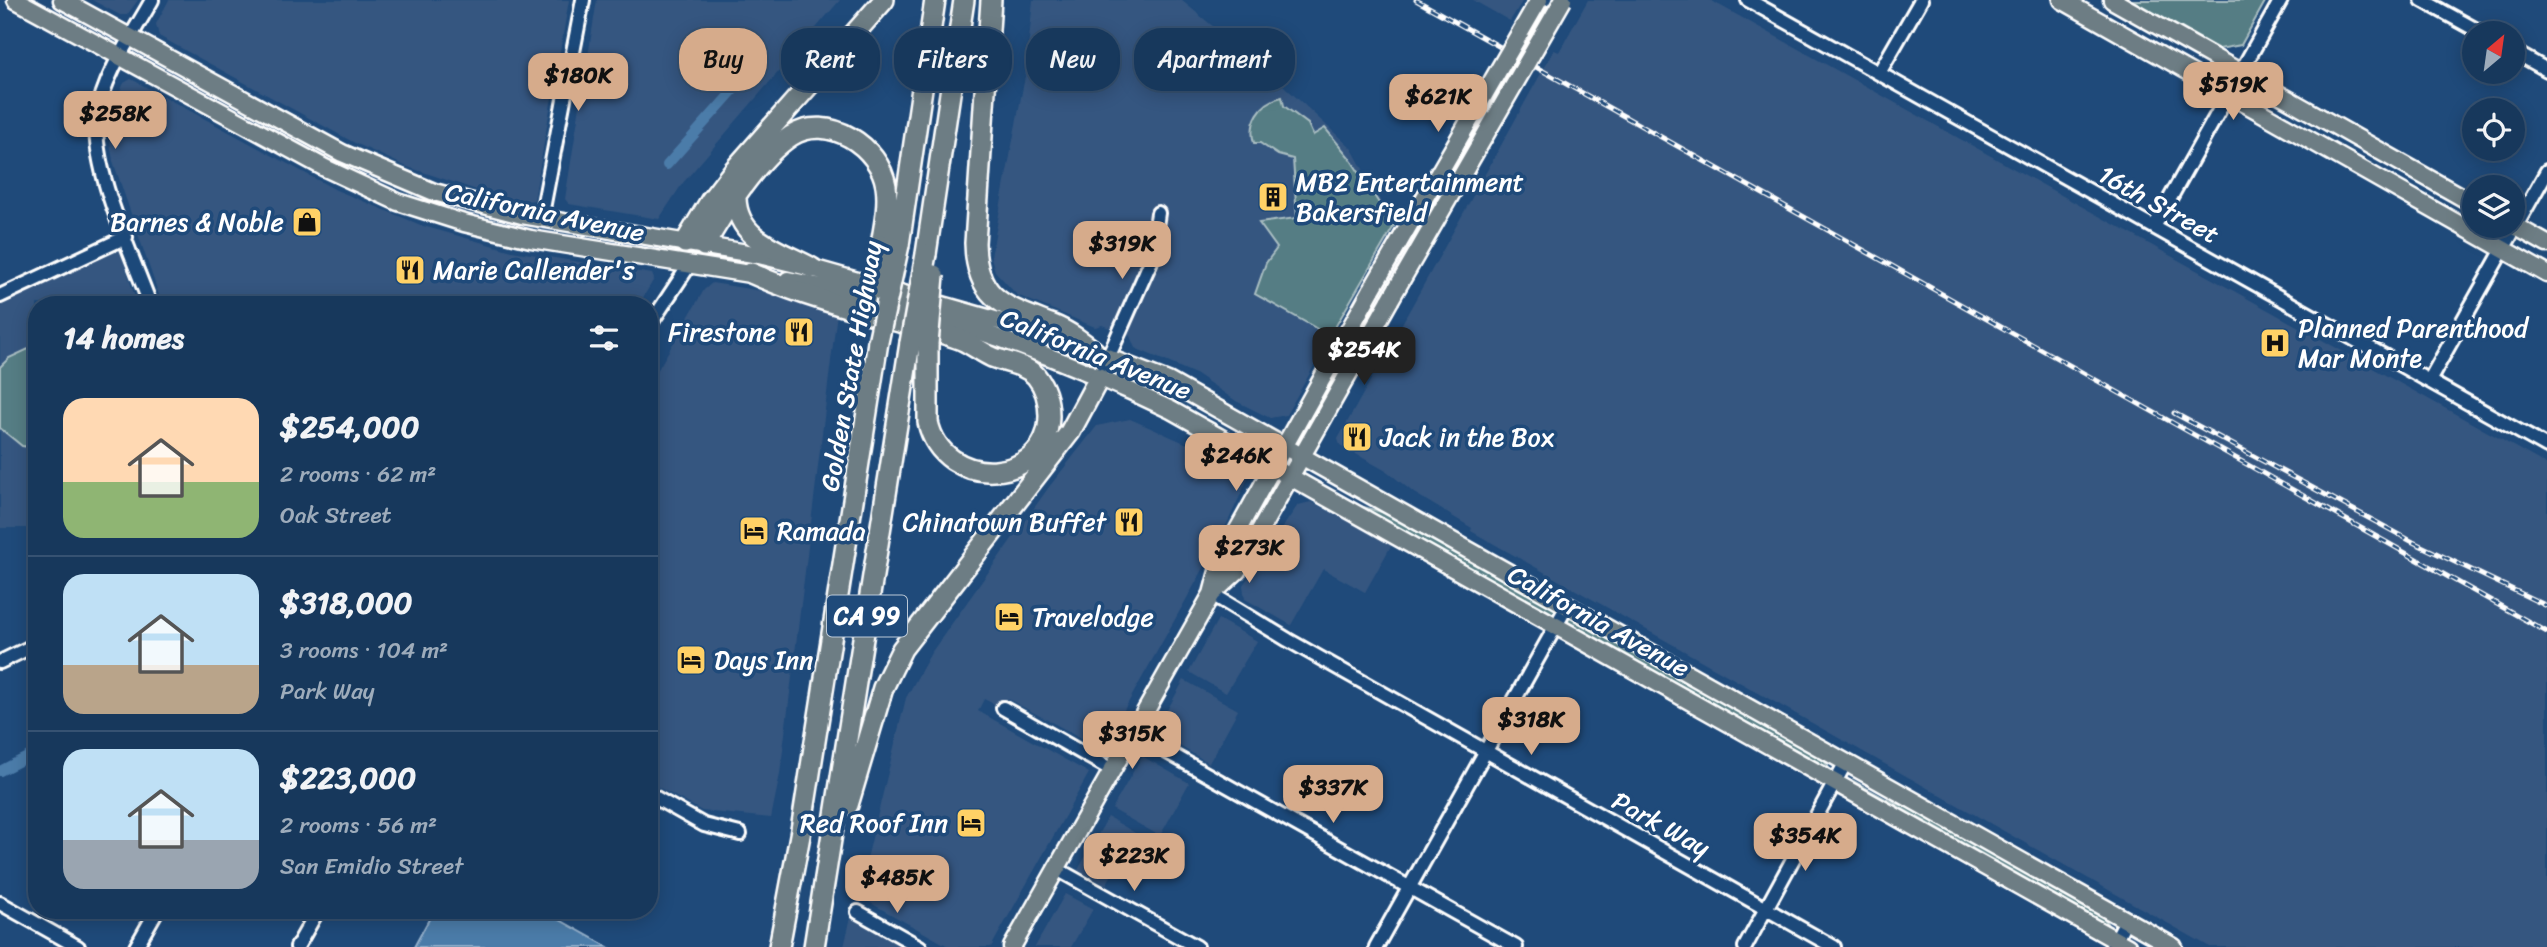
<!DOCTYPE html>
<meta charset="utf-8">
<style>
:root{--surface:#17385c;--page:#203f62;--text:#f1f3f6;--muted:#9eacbb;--line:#365272;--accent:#d6ab8b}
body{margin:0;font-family:Sriracha,sans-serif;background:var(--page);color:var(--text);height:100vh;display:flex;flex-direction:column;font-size:26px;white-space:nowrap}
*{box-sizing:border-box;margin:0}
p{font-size:23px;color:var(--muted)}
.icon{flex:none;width:38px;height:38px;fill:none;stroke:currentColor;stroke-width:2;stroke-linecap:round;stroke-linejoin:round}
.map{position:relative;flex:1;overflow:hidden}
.sheet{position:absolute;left:28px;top:296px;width:630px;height:623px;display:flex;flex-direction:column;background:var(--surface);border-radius:28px;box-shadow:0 4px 18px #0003,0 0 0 2px var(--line)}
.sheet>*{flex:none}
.guide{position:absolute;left:679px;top:28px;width:665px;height:63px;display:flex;gap:14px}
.needle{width:46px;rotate:29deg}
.tools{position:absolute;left:2462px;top:21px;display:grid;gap:14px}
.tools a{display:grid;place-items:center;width:63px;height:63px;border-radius:50%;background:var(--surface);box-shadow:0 4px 18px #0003,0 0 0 2px var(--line);font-size:35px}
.price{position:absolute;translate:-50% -60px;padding:0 16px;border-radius:14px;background:var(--accent);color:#111;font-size:23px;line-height:46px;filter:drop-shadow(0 2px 4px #0008)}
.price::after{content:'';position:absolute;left:50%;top:42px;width:21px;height:16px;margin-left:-10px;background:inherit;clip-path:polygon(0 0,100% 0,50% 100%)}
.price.on{background:#222;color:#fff}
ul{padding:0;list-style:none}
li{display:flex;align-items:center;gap:21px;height:175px;padding:0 35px}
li+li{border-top:2px solid var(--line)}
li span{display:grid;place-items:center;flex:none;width:196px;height:140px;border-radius:21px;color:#555}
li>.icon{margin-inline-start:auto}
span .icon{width:84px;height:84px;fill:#fffc;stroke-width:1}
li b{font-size:30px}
h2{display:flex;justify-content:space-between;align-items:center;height:84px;padding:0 35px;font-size:30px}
.chip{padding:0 24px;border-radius:28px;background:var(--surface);box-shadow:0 4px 18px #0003,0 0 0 2px var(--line);font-size:24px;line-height:63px}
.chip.on{background:var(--accent);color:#111}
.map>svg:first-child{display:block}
.built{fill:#365780}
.green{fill:#557d84;stroke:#aabec2;stroke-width:2}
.water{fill:#4c7ba9;stroke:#94b0cb;stroke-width:2}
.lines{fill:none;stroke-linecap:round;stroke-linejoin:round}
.canal{stroke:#4c7ba9;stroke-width:10}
.minor-casing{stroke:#fff;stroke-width:18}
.major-casing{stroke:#fff;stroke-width:21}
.highway-casing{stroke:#fff;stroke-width:24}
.minor{stroke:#1f4a7a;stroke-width:12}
.major{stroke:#6d7d84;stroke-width:16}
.highway{stroke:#6d7d84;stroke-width:19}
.rail-casing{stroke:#fff;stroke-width:5}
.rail{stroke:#1f4a7a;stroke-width:2.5;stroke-dasharray:8;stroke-linecap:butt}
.major-bridge-casing{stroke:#fff;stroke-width:21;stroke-linecap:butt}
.highway-bridge-casing{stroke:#fff;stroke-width:24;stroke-linecap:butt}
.major-bridge{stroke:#6d7d84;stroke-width:16}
.highway-bridge{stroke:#6d7d84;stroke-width:19}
.labels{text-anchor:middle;stroke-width:7;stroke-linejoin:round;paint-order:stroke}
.shield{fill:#1f4a7a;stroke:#bcc9d7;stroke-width:2}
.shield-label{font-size:24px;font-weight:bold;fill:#fff}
.poi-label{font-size:26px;fill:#fff;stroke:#1f4a7a;text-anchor:start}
.street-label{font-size:26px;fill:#fff;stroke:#1f4a7a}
</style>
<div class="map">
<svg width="2547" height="947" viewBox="0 0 2547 947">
<rect width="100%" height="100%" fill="#1f4a7a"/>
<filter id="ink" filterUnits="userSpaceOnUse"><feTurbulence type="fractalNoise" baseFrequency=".0143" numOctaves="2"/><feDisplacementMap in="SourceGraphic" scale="14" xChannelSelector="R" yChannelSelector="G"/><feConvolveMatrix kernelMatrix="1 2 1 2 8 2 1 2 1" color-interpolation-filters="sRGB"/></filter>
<g filter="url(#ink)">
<path class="built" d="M 92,0 L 138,0 L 127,15 L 120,15 Z
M 169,0 L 569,0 L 534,200 L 526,202 L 492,195 L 405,166 L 353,142 L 159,36 L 156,24 Z
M 597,0 L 840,0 L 682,184 L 659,219 L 569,204 L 565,199 Z
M 1033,0 L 1181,0 L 1272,75 L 1352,149 L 1394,226 L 1286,415 L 1270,418 L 1236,401 L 1198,375 L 1135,348 L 1130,336 L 1102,325 L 1095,327 L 1017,295 L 995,271 L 991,257 L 1026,71 Z
M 1473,0 L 1523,0 L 1510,21 Z
M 1588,0 L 1710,0 L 2547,465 L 2547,947 L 2210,947 L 1471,531 L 1472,528 L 1414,493 L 1388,472 L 1340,445 L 1338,439 L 1554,50 L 1559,52 Z
M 131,79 L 336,190 L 423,226 L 512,251 L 652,274 L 654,279 L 639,304 L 162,304 L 113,161 L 110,142 L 114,104 L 124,83 Z
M 119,246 L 137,304 L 37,304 L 37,528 L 0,528 L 0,302 Z
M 712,283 L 768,292 L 837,312 L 780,774 L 771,818 L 702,811 L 649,782 L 649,385 L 704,290 Z
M 1130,419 L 1251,472 L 1219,541 L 1102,749 L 1008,699 L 996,705 L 984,699 L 978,711 L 1089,773 L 991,947 L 950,947 L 858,896 L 906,698 L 931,653 L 1049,487 L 1097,426 Z
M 1311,502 L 1392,544 L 1365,592 L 1323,569 L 1291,625 L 1245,599 L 1243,585 L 1298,505 Z
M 1218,619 L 1257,641 L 1226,693 L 1189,672 Z
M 1184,680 L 1238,710 L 1209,763 L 1155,732 Z
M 1142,756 L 1189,783 L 1160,836 L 1112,809 Z
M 1108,817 L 1135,833 L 1106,885 L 1078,870 Z
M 1065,894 L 1093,909 L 1071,947 L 1035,947 Z
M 851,917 L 903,947 L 844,947 Z"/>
<path class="green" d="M 2132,0 L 2266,0 L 2241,45 L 2219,49 Z
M 1282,97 L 1284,106 L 1308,124 L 1313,135 L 1325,128 L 1349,157 L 1394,226 L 1330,336 L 1255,294 L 1266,263 L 1277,248 L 1259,223 L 1297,218 L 1293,159 L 1278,155 L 1260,143 L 1254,143 C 1248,123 1260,102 1282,97 Z
M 37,345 L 37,448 L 22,446 L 0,428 L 0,367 L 9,358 Z
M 1312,481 L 1360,506 L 1392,515 L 1822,758 L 1829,768 Z
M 1852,780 L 1888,800 L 1912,809 L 2101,913 L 2108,925 Z"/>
<path class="water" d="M1192 67a17 17 0 1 1 34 0a17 17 0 1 1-34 0Z
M 434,910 L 542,910 L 608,947 L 414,947 Z"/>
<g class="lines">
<path class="canal" d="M 667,165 L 754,67
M 0,771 L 37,752"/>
<g class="minor-casing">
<path id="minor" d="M 1748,0 L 2547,447
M 2422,0 L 2482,33
M 2513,51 L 2547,70
M 1879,73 L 1921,0
M 541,219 L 583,0
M 2154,227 L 2281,0
M 0,296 L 126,237
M 150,304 C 132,254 90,167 97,116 C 104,74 132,36 152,0
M 649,326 L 690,264
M 1099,378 L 1151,261 L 1158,213
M 2429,381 L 2547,171
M 1212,594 L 1288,640 L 1834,947
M 0,662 L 37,644
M 1003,708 L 1112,770
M 1133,733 L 1516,947
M 649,794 L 704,825 L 740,834
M 1055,868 L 1197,947
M 0,903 L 78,947
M 858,912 L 920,947
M 136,947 L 157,910
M 297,947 L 318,910
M 1376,947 L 1567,606
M 1745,947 L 1846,762
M 2112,947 L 2126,920"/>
</g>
<g class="major-casing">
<path id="major" d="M 16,0 L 325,168 L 398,202 L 464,223 L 531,239 L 762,276
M 62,0 L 342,153 L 434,192 L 522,215 L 759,255 L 812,268 L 1055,337 L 1168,381 L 2174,947
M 2062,0 L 2547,274
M 2112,0 L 2474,204
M 2513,225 L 2547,244
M 788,280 C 919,306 1051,352 1171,410 L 2128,947
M 1213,593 L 1237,571 L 1390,300
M 1012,947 L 1212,594 L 1221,560 L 1372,289"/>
</g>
<g class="highway-casing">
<path id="highway" d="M 991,0 L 975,243 C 976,301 1007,307 1053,325 C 1068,331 1081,341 1094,351
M 736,198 C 737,240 779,250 812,268
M 685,243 L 711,200 L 734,170 L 884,0
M 899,245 L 935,0
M 704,246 C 724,212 757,158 791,136 C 828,112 880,147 886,186 C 889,205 884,226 881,245
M 926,254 L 964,0
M 751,273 C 800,295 852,309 903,323 C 923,329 946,333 964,341 C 974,346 983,353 992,357 C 1007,363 1024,364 1036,376 C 1045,387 1049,402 1049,416 C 1048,486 943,491 928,422 L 928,344
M 848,805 L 883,688 L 902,649 L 1070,432 L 1099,378
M 779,947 L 801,830 L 878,342
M 814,947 L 910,343"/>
</g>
<use href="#minor" class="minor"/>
<use href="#major" class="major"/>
<use href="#highway" class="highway"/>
<g class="rail-casing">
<path id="rail" d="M 1416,0 L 2547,632
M 2174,413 L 2413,542 L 2547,606"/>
</g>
<use href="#rail" class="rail"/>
<g class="major-bridge-casing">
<path id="major-bridge" d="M 1372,289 L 1539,0
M 1390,300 L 1563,0"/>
</g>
<g class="highway-bridge-casing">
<path id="highway-bridge" d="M 880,290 L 881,245
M 878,342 L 899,245
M 910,343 L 926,254
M 928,344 L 934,275"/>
</g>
<use href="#major-bridge" class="major-bridge"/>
<use href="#highway-bridge" class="highway-bridge"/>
</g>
</g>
<defs>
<g id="building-square" transform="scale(1.575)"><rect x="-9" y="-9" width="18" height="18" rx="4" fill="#ffd166" stroke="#1f4a7a"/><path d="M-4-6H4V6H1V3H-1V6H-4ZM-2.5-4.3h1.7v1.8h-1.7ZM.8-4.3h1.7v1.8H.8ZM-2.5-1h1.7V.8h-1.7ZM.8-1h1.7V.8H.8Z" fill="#111"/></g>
<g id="shop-square" transform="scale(1.575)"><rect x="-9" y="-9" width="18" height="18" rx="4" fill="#ffd166" stroke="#1f4a7a"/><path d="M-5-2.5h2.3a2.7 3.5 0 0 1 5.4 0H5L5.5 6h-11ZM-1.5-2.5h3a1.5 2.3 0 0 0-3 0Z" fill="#111"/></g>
<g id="restaurant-square" transform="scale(1.575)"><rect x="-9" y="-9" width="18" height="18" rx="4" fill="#ffd166" stroke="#1f4a7a"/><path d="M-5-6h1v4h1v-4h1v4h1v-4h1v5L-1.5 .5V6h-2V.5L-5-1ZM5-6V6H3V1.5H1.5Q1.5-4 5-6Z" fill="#111"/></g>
<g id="hospital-square" transform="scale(1.575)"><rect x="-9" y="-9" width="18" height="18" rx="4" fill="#ffd166" stroke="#1f4a7a"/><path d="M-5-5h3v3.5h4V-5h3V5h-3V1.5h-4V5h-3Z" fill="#111"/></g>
<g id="hotel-square" transform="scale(1.575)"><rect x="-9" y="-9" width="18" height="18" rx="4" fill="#ffd166" stroke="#1f4a7a"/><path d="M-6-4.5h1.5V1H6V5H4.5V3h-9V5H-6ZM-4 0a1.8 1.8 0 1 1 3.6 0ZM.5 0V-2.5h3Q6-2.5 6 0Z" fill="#111"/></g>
</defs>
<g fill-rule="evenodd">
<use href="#building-square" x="1273" y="197"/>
<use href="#shop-square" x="307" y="222"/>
<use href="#restaurant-square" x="410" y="270"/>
<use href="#restaurant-square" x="799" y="332"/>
<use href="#hospital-square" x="2275" y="343"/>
<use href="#restaurant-square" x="1357" y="437"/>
<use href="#restaurant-square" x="1129" y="522"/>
<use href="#hotel-square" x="754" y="531"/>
<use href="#hotel-square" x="1009" y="617"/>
<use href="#hotel-square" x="691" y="660"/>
<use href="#hotel-square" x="971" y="823"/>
</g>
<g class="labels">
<rect class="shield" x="827" y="595.5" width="80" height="41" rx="5"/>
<g class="shield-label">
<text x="867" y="624">CA 99</text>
</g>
<g class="poi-label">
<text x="1296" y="191">MB2 Entertainment<tspan x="1296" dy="30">Bakersfield</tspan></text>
<text x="284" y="231" text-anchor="end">Barnes &amp; Noble</text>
<text x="433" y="279">Marie Callender's</text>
<text x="2298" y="337">Planned Parenthood<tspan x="2298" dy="30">Mar Monte</tspan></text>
<text x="776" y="341" text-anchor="end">Firestone</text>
<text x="1380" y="446">Jack in the Box</text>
<text x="1106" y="531" text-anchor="end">Chinatown Buffet</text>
<text x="777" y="540">Ramada</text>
<text x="1032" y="626">Travelodge</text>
<text x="714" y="669">Days Inn</text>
<text x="948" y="832" text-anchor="end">Red Roof Inn</text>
</g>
<g class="street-label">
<text transform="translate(2159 204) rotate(29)" y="9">16th Street</text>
<text transform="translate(545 212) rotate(12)" y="9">California Avenue</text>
<text transform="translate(1096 354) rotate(22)" y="9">California Avenue</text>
<text transform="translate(851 366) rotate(-80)" y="9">Golden State Highway</text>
<text transform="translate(1599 621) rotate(29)" y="9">California Avenue</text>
<text transform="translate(1661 824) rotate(29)" y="9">Park Way</text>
</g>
</g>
</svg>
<div class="tools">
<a><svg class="needle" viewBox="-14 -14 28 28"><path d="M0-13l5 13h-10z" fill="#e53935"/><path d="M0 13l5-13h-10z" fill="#9eacbb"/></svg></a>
<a><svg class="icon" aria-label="locate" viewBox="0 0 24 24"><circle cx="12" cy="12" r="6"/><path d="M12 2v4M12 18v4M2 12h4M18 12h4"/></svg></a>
<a><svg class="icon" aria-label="layers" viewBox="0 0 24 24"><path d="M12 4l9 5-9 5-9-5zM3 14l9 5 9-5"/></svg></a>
</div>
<b class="price" style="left:578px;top:113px">$180K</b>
<b class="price" style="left:2233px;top:122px">$519K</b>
<b class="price" style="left:1438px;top:134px">$621K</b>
<b class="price" style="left:115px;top:151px">$258K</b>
<b class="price" style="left:1122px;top:281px">$319K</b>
<b class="price on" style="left:1364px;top:387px">$254K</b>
<b class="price" style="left:1236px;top:493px">$246K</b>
<b class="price" style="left:1249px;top:585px">$273K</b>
<b class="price" style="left:1531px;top:757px">$318K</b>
<b class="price" style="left:1132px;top:771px">$315K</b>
<b class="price" style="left:1333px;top:825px">$337K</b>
<b class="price" style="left:1805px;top:873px">$354K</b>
<b class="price" style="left:1134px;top:893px">$223K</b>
<b class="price" style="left:897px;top:915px">$485K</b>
<div class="guide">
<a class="chip on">Buy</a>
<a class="chip">Rent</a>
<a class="chip">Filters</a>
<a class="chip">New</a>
<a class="chip">Apartment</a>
</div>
<section class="sheet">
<h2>14 homes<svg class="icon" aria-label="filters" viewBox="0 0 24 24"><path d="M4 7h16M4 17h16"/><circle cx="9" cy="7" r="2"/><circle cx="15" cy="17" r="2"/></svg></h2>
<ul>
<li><span style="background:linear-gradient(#ffd9b3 60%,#8fb573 0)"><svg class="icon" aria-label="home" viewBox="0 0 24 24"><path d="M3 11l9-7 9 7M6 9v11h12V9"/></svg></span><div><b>$254,000</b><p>2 rooms · 62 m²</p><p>Oak Street</p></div></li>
<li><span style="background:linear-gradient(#bfe0f5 65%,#b9a48a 0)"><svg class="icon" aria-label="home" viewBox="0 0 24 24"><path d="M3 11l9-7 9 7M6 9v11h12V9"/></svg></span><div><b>$318,000</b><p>3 rooms · 104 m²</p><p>Park Way</p></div></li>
<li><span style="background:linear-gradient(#bfe0f5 65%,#9aa5b1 0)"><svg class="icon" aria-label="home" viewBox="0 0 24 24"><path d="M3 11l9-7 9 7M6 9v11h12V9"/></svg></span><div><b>$223,000</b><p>2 rooms · 56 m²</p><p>San Emidio Street</p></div></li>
</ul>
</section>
</div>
